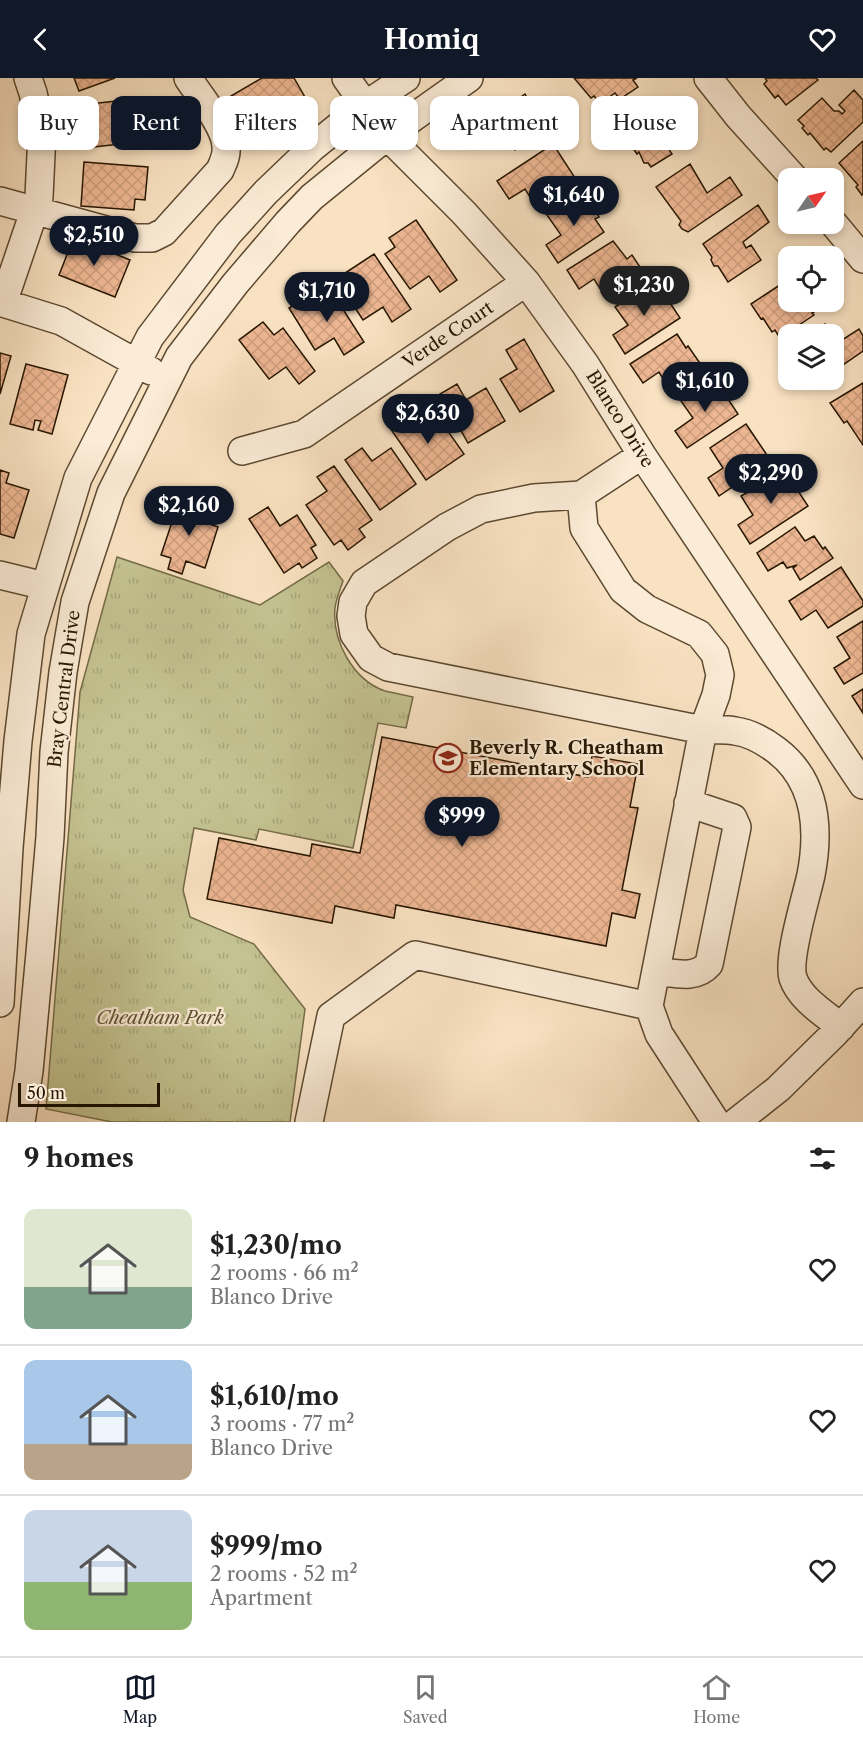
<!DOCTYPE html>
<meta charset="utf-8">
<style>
:root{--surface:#fff;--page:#f6f6f6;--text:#222;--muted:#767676;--line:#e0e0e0;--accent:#111827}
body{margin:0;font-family:"Libre Caslon Text",serif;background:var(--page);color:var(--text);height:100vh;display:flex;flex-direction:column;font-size:22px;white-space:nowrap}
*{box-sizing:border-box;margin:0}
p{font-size:20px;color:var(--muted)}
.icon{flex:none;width:33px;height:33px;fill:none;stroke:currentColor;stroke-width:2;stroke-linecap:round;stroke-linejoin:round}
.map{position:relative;height:1044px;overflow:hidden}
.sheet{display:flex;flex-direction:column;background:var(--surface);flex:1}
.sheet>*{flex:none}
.top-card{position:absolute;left:18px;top:18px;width:828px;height:54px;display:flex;gap:12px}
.needle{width:39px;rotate:56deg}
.controls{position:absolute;left:778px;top:90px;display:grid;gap:12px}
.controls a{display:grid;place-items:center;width:66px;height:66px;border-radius:12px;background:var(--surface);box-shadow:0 3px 9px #0003;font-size:30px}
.scale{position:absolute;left:18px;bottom:15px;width:142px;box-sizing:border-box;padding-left:6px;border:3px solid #271600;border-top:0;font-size:16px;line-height:21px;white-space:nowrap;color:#271600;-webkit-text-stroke:4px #fbecd7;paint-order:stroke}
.price{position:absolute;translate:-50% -51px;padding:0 14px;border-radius:21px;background:var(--accent);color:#fff;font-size:20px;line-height:39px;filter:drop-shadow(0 2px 3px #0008)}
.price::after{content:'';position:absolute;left:50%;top:36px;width:18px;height:14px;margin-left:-9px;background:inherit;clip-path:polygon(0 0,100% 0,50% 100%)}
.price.selected{background:#222;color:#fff}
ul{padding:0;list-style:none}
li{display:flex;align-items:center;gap:18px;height:150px;padding:0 24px}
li+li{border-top:2px solid var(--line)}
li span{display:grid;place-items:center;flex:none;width:168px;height:120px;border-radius:12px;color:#555}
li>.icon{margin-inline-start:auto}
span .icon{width:72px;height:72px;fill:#fffc;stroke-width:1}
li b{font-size:26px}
h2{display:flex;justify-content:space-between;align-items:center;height:72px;padding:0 24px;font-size:26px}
.tag{padding:0 21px;border-radius:12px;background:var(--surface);box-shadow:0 3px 9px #0003;font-size:21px;line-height:54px}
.tag.selected{background:var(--accent);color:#fff}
header{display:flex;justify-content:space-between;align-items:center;height:78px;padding:0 24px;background:var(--accent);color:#fff;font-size:27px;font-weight:700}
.menu{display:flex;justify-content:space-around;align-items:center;height:84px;border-top:2px solid var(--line);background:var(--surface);font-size:16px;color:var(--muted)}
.menu a{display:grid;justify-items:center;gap:3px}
.menu .selected{color:var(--accent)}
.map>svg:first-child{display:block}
.park{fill:url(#park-tufts);stroke:#756c48;stroke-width:1.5}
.building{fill:url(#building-cross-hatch);stroke:#271600;stroke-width:1.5}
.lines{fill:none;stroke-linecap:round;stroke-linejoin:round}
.minor-casing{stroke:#5c4930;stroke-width:30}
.minor{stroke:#fbecd7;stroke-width:27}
.labels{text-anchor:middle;stroke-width:4.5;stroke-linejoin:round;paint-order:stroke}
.street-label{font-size:18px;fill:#271600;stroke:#fbecd7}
.poi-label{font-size:18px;font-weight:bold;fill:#271600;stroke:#fbecd7;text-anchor:start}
.park-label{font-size:18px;font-style:italic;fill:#5e5232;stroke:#fbecd7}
</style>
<header><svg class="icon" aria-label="back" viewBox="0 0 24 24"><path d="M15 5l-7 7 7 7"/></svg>Homiq<svg class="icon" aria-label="heart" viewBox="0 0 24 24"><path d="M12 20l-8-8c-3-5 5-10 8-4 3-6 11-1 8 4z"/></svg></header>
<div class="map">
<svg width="863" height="1044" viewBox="0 0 863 1044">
<defs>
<pattern id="park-tufts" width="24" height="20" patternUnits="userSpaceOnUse" patternTransform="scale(1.5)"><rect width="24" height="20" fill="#c3c290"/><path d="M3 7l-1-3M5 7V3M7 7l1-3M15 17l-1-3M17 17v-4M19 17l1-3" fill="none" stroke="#a8a67a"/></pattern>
<pattern id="building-cross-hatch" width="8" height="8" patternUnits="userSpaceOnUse" patternTransform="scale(1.5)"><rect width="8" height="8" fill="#eeb793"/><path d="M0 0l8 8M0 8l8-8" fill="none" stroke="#cc9d7d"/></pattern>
</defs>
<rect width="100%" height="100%" fill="#f9e2c2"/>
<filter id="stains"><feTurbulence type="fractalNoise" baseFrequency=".00333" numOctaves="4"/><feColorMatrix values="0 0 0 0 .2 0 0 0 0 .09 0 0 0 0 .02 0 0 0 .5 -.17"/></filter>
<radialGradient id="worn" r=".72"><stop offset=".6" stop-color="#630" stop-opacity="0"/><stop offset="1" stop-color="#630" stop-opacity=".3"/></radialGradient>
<path class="park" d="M 117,479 L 260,527 L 329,484 L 343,503 C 340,512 336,521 335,530 C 332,563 353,602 385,613 C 394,615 404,617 413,619 L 406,650 L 378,645 L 353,770 L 259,751 L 256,762 L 194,750 L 183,812 L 190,839 L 254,866 L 305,931 L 290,1044 L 112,1044 L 46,1031 L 80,614 Z"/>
<path class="building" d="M 74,0 L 115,0 L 79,13 Z
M 262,0 L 294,0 L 306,21 L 261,47 L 251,29 L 241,35 L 231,18 Z
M 574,0 L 637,0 L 633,2 L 638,9 L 620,21 L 615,15 L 602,24 L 598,23 L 594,18 L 591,20 Z
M 765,0 L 816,0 L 818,2 L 786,27 L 778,17 L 775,20 L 764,6 L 767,3 Z
M 854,12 L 863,22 L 863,44 L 831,74 L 826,70 L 824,72 L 810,55 L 808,57 L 802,50 L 804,48 L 798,42 L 822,20 L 834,33 L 839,33 L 842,36 L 845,33 L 839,27 Z
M 525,16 L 531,27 L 527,29 L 536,43 L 539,41 L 546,52 L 515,72 L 506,59 L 500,59 L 486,68 L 474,50 L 490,40 L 488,36 L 510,21 L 512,25 Z
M 143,20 L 146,53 L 137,54 L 138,64 L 85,70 L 81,27 Z
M 659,22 L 668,38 L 673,34 L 686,53 L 666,67 L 672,76 L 651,89 L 648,85 L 644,85 L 639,74 L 637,76 L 630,66 L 628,67 L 616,50 Z
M 863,63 L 863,116 L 862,117 L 856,109 L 858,107 L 839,85 Z
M 553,66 L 577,103 L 537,130 L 525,111 L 509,121 L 497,103 Z
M 84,84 L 148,89 L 145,122 L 135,121 L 134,132 L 81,128 Z
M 690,86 L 707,115 L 730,99 L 742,117 L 688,154 L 682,151 L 679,147 L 681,143 L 656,109 Z
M 583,113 L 599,139 L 595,141 L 604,154 L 558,185 L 546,167 L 561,157 L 547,137 Z
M 758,127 L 769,144 L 743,164 L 746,170 L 751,167 L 761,182 L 728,204 L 718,188 L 714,188 L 711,182 L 712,179 L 703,166 Z
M 416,142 L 457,202 L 440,214 L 429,198 L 410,211 L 385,176 L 395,169 L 389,160 Z
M 74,159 L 130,182 L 115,219 L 59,197 Z
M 613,163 L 627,181 L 632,177 L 644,195 L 606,220 L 594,201 L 579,211 L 567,192 Z
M 374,176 L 411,231 L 392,244 L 383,229 L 363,242 L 336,201 Z
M 789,201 L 789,224 L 830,224 L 812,235 L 814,237 L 784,257 L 778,257 L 775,252 L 772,254 L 763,240 L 761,241 L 751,226 Z
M 655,202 L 680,240 L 625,276 L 613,257 L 628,247 L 615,229 L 626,222 L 627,223 L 633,218 L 633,217 Z
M 330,211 L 364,264 L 344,277 L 334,260 L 315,272 L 289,230 L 301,223 L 304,227 Z
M 263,244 L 274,257 L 283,250 L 315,293 L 299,306 L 286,289 L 269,301 L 239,262 Z
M 825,246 L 833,256 L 809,256 Z
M 859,251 L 863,258 L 863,273 L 834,293 L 834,263 L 836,266 Z
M 677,256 L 686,270 L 688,268 L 704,291 L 671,314 L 659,294 L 643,305 L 630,286 Z
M 524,261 L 554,313 L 520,334 L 500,301 L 517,291 L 506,272 Z
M 0,275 L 11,278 L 0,316 Z
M 26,286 L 68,297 L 52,356 L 38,352 L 41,343 L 35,342 L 33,352 L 10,346 Z
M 710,304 L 713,309 L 718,306 L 738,336 L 687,370 L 675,353 L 693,340 L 681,323 Z
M 863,305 L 863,367 L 847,343 L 844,345 L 830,325 Z
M 457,306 L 466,322 L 486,310 L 505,343 L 468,365 L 440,316 Z
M 410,337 L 419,352 L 438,339 L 464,376 L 426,402 L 390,350 Z
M 746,346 L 771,383 L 719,418 L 708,400 L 723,390 L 710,370 Z
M 362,370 L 372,383 L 391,370 L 416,406 L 380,432 L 345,382 Z
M 334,388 L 372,442 L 359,451 L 365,459 L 348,472 L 341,462 L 334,467 L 306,427 L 327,413 L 317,399 Z
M 783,390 L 808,428 L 750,466 L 738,447 L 753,437 L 741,418 L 759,408 L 758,406 Z
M 0,392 L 9,395 L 6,405 L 29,412 L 14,460 L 0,456 Z
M 181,417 L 201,423 L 196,441 L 218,449 L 205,490 L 186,483 L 182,496 L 168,491 L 171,480 L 161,477 Z
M 268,429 L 280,448 L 297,437 L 316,467 L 311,470 L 317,480 L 302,490 L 299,485 L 284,495 L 249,441 Z
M 795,449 L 805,463 L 814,458 L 823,471 L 825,469 L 833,480 L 800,502 L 793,490 L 797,487 L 787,490 L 783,484 L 768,493 L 757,475 Z
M 841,489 L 863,523 L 863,528 L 828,550 L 816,532 L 801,542 L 789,523 Z
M 863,543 L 863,595 L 844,606 L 834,590 L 850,580 L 837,559 Z
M 863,611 L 863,635 L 852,618 Z
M 382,659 L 588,699 L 592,678 L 638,686 L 630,729 L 638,730 L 622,812 L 640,816 L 635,840 L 612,835 L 606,868 L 396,827 L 394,840 L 335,828 L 332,845 L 207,821 L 219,760 L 310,778 L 312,766 L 360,775 Z"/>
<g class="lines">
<g class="minor-casing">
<path id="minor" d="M 346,0 L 387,58 L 464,135 L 526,204 L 585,286 L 642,377 L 863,707
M 708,0 L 738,38 L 794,100
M 0,123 L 135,160 L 152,160 L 164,154 L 220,92 C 223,85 227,78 226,69 C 226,49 199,17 188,0
M 834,146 L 863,181
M 0,224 L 61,243 L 151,293
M 3,225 L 39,119 L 42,55 L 33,15 L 28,0
M 242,373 L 304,356 L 526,204
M 642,377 L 581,417 L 534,420 L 481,431 L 447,449 L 364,505 L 353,524 L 351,538 L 354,556 L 371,580 L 388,589 L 703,652 C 713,652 725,651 735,653 C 750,655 764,663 776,672 C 816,702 820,750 811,797 C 806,820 787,880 793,900 C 800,921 825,936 841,949
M 581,417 L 584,450 L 623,512 L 647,531 L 699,556 L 715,576 L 720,597 L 716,617 L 703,652 L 649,928 L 659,956 L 716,1044
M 0,497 L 45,508
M 656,893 C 675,895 695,902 709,886 L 737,749 L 733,740 L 688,725
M 0,925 L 9,770 L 18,663 L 31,556 L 78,400 L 150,259 L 228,156 L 266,114 L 313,69 L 364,28 L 406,0
M 21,1044 L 29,993 L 40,875 L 50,759 L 54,674 L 63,594 L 75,524 L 111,415 L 179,279 L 235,206 L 288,144 L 312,119 L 387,58 L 469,0
M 309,1044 L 331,938 L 415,877 L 649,928
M 736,1044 L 778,1011 L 836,954 L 863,924"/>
</g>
<use href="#minor" class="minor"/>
</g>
<defs>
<g id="school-ring" transform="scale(1.5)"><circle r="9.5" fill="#fbecd7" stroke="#8f2418" stroke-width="1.5"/><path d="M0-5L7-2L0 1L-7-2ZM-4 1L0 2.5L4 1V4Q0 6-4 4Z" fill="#8f2418"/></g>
</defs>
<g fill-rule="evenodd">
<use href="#school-ring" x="448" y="680"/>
</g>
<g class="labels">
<g class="street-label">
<text transform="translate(448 257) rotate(-34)" y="6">Verde Court</text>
<text transform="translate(620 341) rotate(58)" y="6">Blanco Drive</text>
<text transform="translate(64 611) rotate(-83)" y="6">Bray Central Drive</text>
</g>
<g class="poi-label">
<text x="469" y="676">Beverly R. Cheatham<tspan x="469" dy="21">Elementary School</tspan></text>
</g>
<g class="park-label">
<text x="160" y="946">Cheatham Park</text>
</g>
</g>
<rect width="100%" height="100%" filter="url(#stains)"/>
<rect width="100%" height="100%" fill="url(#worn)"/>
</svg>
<div class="controls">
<a><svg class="needle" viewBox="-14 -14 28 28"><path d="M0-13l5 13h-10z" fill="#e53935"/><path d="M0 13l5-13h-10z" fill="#767676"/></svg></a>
<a><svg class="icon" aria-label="locate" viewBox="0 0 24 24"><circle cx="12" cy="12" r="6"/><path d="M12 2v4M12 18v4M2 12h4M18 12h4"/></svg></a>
<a><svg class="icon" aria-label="layers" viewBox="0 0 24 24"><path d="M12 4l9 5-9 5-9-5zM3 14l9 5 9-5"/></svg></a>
</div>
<div class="scale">50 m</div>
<b class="price" style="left:574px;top:149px">$1,640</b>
<b class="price" style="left:94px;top:189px">$2,510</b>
<b class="price selected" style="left:644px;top:239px">$1,230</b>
<b class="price" style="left:327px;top:245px">$1,710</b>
<b class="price" style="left:705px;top:335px">$1,610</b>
<b class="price" style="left:428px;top:367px">$2,630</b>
<b class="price" style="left:771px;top:427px">$2,290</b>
<b class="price" style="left:189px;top:459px">$2,160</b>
<b class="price" style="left:462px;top:770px">$999</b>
<div class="top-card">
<a class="tag">Buy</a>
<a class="tag selected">Rent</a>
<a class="tag">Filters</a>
<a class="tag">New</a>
<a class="tag">Apartment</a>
<a class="tag">House</a>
</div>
</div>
<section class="sheet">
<h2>9 homes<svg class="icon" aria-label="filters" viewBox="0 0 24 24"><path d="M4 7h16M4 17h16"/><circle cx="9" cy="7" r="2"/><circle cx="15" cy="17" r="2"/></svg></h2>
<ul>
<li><span style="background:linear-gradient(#dfe7d0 65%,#7fa58c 0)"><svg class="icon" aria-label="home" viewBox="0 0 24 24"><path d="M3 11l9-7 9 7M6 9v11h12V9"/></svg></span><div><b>$1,230/mo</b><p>2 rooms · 66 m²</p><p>Blanco Drive</p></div><svg class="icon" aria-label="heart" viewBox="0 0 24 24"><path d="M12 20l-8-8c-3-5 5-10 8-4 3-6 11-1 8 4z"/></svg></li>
<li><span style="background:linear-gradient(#a9c7e8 70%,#b9a48a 0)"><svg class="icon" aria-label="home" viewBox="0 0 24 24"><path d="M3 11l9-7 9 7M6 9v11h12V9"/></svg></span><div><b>$1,610/mo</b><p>3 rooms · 77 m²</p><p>Blanco Drive</p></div><svg class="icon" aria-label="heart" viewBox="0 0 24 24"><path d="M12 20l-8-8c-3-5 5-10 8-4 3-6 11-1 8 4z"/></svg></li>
<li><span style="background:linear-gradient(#c9d6e8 60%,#8fb573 0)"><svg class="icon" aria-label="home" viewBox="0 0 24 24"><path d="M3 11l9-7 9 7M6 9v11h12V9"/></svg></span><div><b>$999/mo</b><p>2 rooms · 52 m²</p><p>Apartment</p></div><svg class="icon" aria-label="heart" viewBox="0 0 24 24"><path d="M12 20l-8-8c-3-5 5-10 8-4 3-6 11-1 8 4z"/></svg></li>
</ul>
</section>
<nav class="menu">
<a class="selected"><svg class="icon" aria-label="map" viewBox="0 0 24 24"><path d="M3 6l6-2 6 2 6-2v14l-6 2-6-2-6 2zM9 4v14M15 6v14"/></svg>Map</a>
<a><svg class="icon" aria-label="saved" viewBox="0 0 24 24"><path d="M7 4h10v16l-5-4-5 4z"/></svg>Saved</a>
<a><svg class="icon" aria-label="home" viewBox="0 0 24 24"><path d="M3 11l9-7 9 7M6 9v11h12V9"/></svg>Home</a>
</nav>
